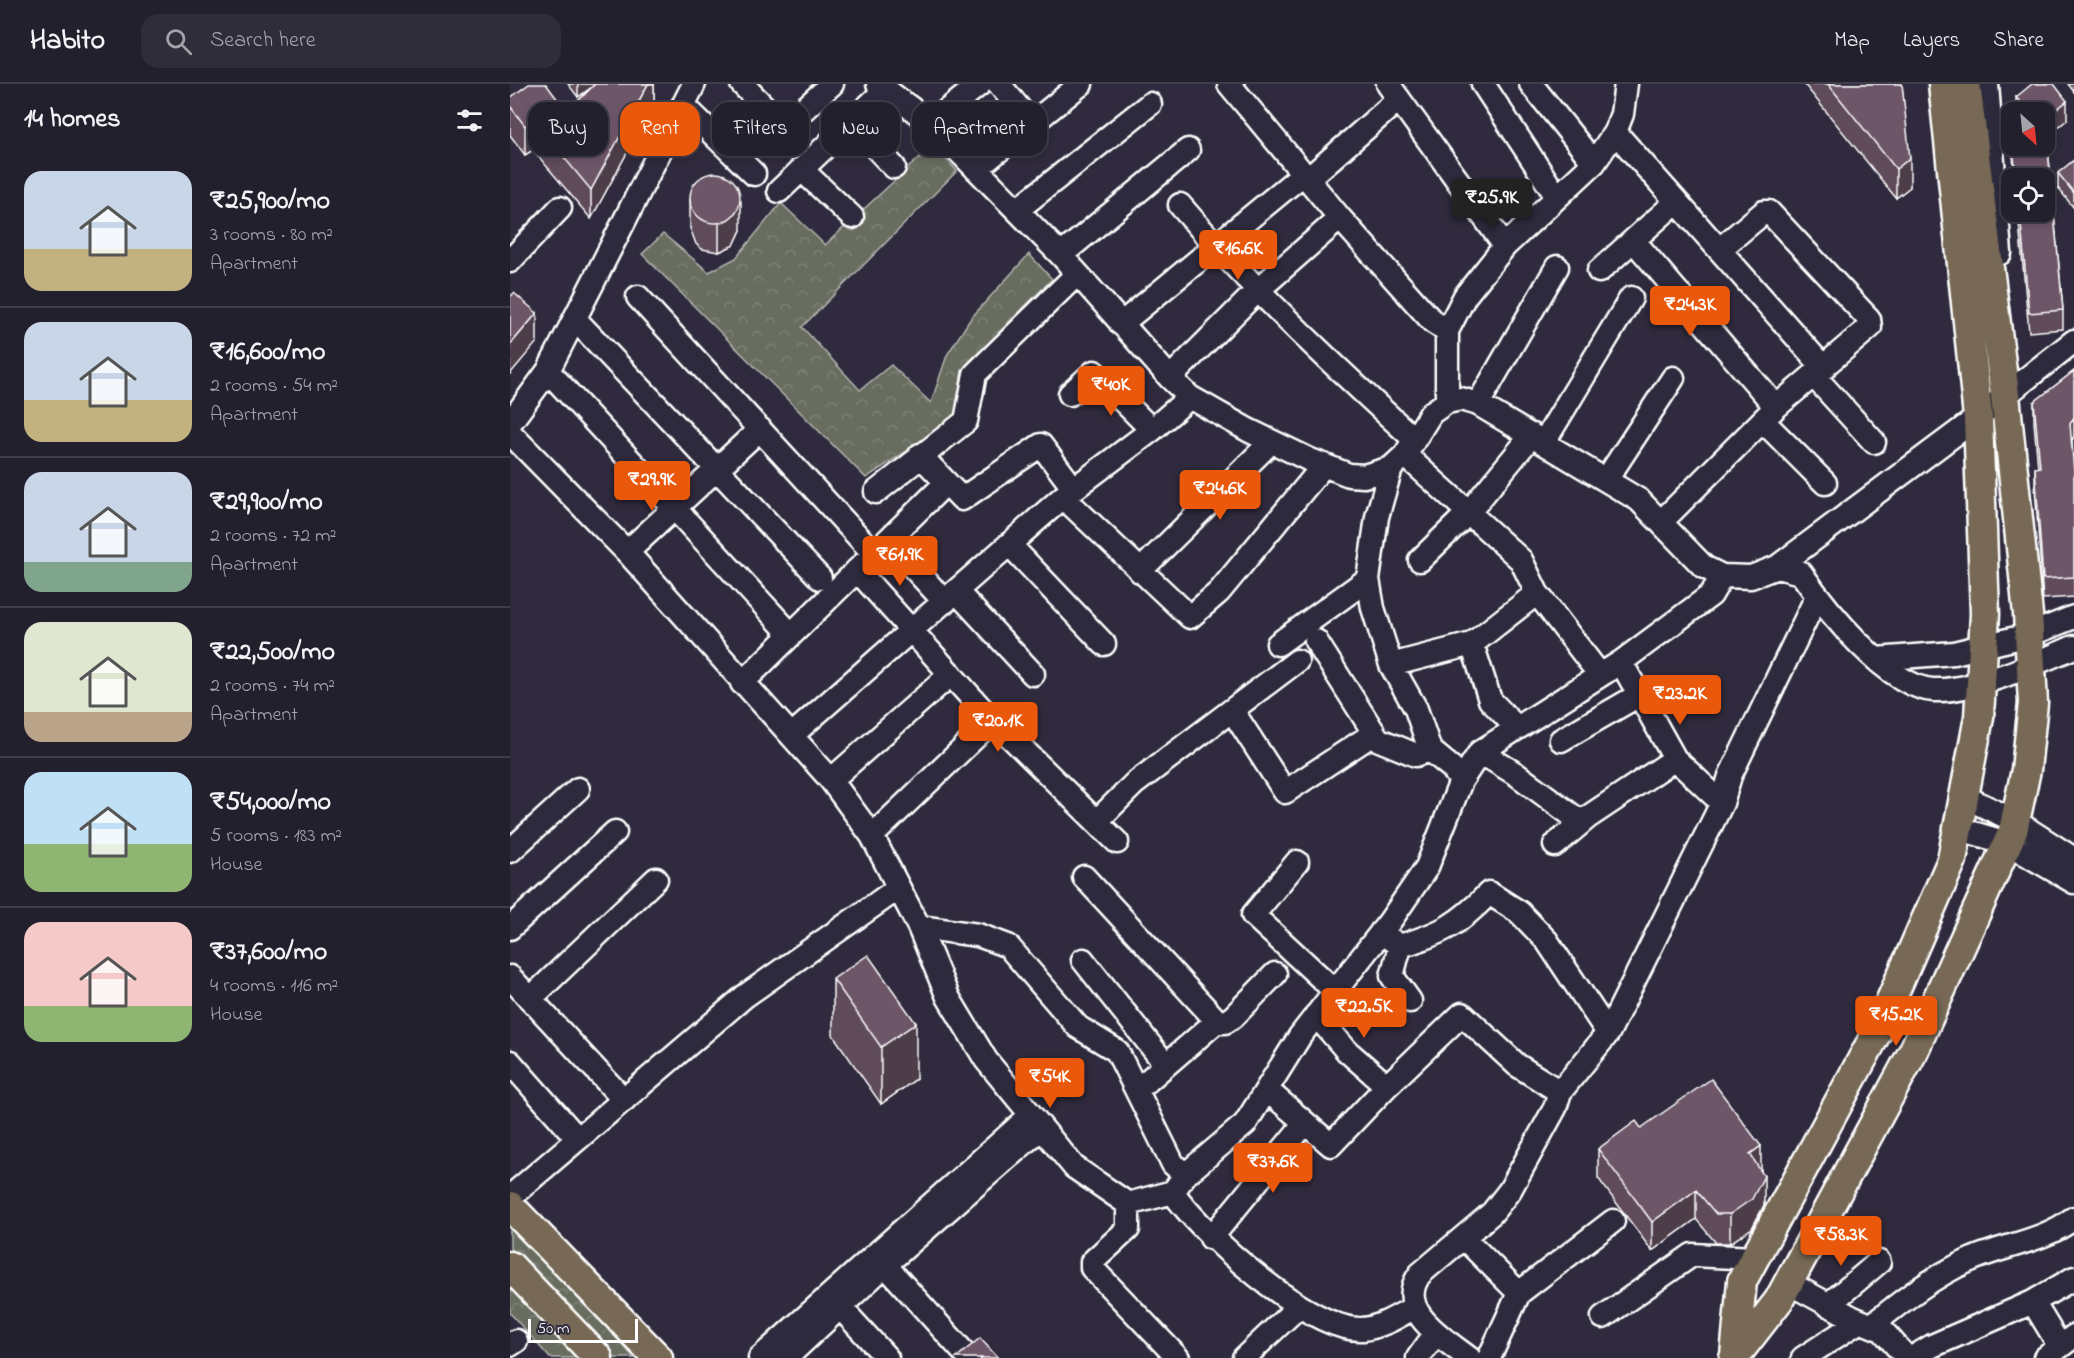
<!DOCTYPE html>
<meta charset="utf-8">
<style>
:root{--surface:#23202e;--page:#2f2d3a;--text:#f1f3f6;--muted:#a3a3aa;--line:#403e4a;--accent:#ea580c}
body{margin:0;font-family:"Indie Flower",sans-serif;background:var(--page);color:var(--text);height:100vh;display:flex;flex-direction:column;font-size:22px;white-space:nowrap}
*{box-sizing:border-box;margin:0}
p{font-size:20px;color:var(--muted)}
.icon{flex:none;width:33px;height:33px;fill:none;stroke:currentColor;stroke-width:2;stroke-linecap:round;stroke-linejoin:round}
.map{position:relative;flex:1;overflow:hidden}
.side{display:flex;flex-direction:column;background:var(--surface);width:510px}
.side>*{flex:none}
.guide{position:absolute;left:18px;top:18px;width:570px;height:54px;display:flex;gap:12px}
.needle{width:39px;rotate:153deg}
.tools{position:absolute;left:1491px;top:18px;display:grid;gap:12px}
.tools a{display:grid;place-items:center;width:54px;height:54px;border-radius:12px;background:var(--surface);box-shadow:0 3px 9px #0003,0 0 0 2px var(--line);font-size:30px}
.scale{position:absolute;left:18px;bottom:15px;width:110px;box-sizing:border-box;padding-left:6px;border:3px solid #fff;border-top:0;font-size:16px;line-height:21px;white-space:nowrap;color:#fff;-webkit-text-stroke:4px #2f2a3d;paint-order:stroke}
.price{position:absolute;translate:-50% -51px;padding:0 14px;border-radius:6px;background:var(--accent);color:#fff;font-size:20px;line-height:39px;filter:drop-shadow(0 2px 3px #0008)}
.price::after{content:'';position:absolute;left:50%;top:36px;width:18px;height:14px;margin-left:-9px;background:inherit;clip-path:polygon(0 0,100% 0,50% 100%)}
.price.active{background:#222;color:#fff}
ul{padding:0;list-style:none}
li{display:flex;align-items:center;gap:18px;height:150px;padding:0 24px}
li+li{border-top:2px solid var(--line)}
li span{display:grid;place-items:center;flex:none;width:168px;height:120px;border-radius:18px;color:#555}
li>.icon{margin-inline-start:auto}
span .icon{width:72px;height:72px;fill:#fffc;stroke-width:1}
li b{font-size:26px}
h2{display:flex;justify-content:space-between;align-items:center;height:72px;padding:0 24px;font-size:26px}
.chip{padding:0 21px;border-radius:18px;background:var(--surface);box-shadow:0 3px 9px #0003,0 0 0 2px var(--line);font-size:21px;line-height:54px}
.chip.active{background:var(--accent);color:#fff}
header{display:flex;align-items:center;gap:36px;box-sizing:border-box;height:84px;padding:0 30px;background:var(--surface);border-bottom:2px solid var(--line)}
header strong{font-size:28px}
nav{display:flex;gap:33px;margin-inline-start:auto;font-size:21px}
.search{width:420px;height:54px;background:var(--page);display:flex;align-items:center;gap:15px;box-sizing:border-box;padding:0 21px;border-radius:18px;color:var(--muted);font-size:22px}
main{display:flex;flex:1;min-height:0}
.map>svg:first-child{display:block}
.forest{fill:url(#forest-crowns);stroke:#b3b6b0;stroke-width:1.5}
.lines{fill:none;stroke-linecap:round;stroke-linejoin:round}
.minor-casing{stroke:#fff;stroke-width:27}
.major-casing{stroke:#fff;stroke-width:33}
.minor{stroke:#2f2a3d;stroke-width:22}
.major{stroke:#776954;stroke-width:28}
.wall{fill:#5f4b5a;stroke:#fff;stroke-width:1.5}
.shaded-wall{fill:#4d3d4a;stroke:#fff;stroke-width:1.5}
.building{fill:#6e5769;stroke:#fff;stroke-width:1.5}
</style>
<header>
<strong>Habito</strong>
<div class="search"><svg class="icon" aria-label="search" viewBox="0 0 24 24"><circle cx="10" cy="10" r="6"/><path d="M15 15l6 6"/></svg>Search here</div>
<nav><a>Map</a><a>Layers</a><a>Share</a></nav>
</header>
<main>
<section class="side">
<h2>14 homes<svg class="icon" aria-label="filters" viewBox="0 0 24 24"><path d="M4 7h16M4 17h16"/><circle cx="9" cy="7" r="2"/><circle cx="15" cy="17" r="2"/></svg></h2>
<ul>
<li><span style="background:linear-gradient(#c9d6e8 65%,#c2b280 0)"><svg class="icon" aria-label="home" viewBox="0 0 24 24"><path d="M3 11l9-7 9 7M6 9v11h12V9"/></svg></span><div><b>₹25,900/mo</b><p>3 rooms · 80 m²</p><p>Apartment</p></div></li>
<li><span style="background:linear-gradient(#c9d6e8 65%,#c2b280 0)"><svg class="icon" aria-label="home" viewBox="0 0 24 24"><path d="M3 11l9-7 9 7M6 9v11h12V9"/></svg></span><div><b>₹16,600/mo</b><p>2 rooms · 54 m²</p><p>Apartment</p></div></li>
<li><span style="background:linear-gradient(#c9d6e8 75%,#7fa58c 0)"><svg class="icon" aria-label="home" viewBox="0 0 24 24"><path d="M3 11l9-7 9 7M6 9v11h12V9"/></svg></span><div><b>₹29,900/mo</b><p>2 rooms · 72 m²</p><p>Apartment</p></div></li>
<li><span style="background:linear-gradient(#dfe7d0 75%,#b9a48a 0)"><svg class="icon" aria-label="home" viewBox="0 0 24 24"><path d="M3 11l9-7 9 7M6 9v11h12V9"/></svg></span><div><b>₹22,500/mo</b><p>2 rooms · 74 m²</p><p>Apartment</p></div></li>
<li><span style="background:linear-gradient(#bfe0f5 60%,#8fb573 0)"><svg class="icon" aria-label="home" viewBox="0 0 24 24"><path d="M3 11l9-7 9 7M6 9v11h12V9"/></svg></span><div><b>₹54,000/mo</b><p>5 rooms · 183 m²</p><p>House</p></div></li>
<li><span style="background:linear-gradient(#f6c9c9 70%,#8fb573 0)"><svg class="icon" aria-label="home" viewBox="0 0 24 24"><path d="M3 11l9-7 9 7M6 9v11h12V9"/></svg></span><div><b>₹37,600/mo</b><p>4 rooms · 116 m²</p><p>House</p></div></li>
</ul>
</section>
<div class="map">
<svg width="1564" height="1274" viewBox="0 0 1564 1274">
<defs>
<pattern id="forest-crowns" width="20" height="18" patternUnits="userSpaceOnUse" patternTransform="scale(1.5)"><rect width="20" height="18" fill="#676d60"/><path d="M2 6a3 3 0 1 1 6 0M12 15a3 3 0 1 1 6 0" fill="none" stroke="#7e8378"/></pattern>
</defs>
<rect width="100%" height="100%" fill="#2f2a3d"/>
<filter id="ink" filterUnits="userSpaceOnUse"><feTurbulence type="fractalNoise" baseFrequency=".0167" numOctaves="2"/><feDisplacementMap in="SourceGraphic" scale="12" xChannelSelector="R" yChannelSelector="G"/><feConvolveMatrix kernelMatrix="1 2 1 2 8 2 1 2 1" color-interpolation-filters="sRGB"/></filter>
<g filter="url(#ink)">
<path class="forest" d="M 423,61 L 447,87 L 292,243 L 350,306 L 381,281 L 421,319 L 437,271 L 461,234 L 519,170 L 542,195 L 452,286 L 445,335 L 356,394 L 132,170 L 153,150 L 199,188 L 226,174 L 271,119 L 315,161 Z
M 0,1143 L 84,1228 L 124,1274 L 102,1274 L 0,1164 Z
M 0,1202 L 70,1274 L 40,1274 L 0,1229 Z"/>
<g class="lines">
<g class="minor-casing">
<path id="minor" d="M 232,0 L 274,43 L 322,0
M 368,0 L 421,39 L 551,171 L 660,294 L 680,313 L 738,346 L 798,375 L 839,391 L 854,392 L 881,384 L 895,371 L 921,329 L 937,318 L 951,315 L 968,320 L 1129,416 L 1194,483 L 1212,492 L 1241,493 L 1267,483 L 1291,489 C 1315,524 1378,603 1423,606 C 1465,608 1526,579 1564,563
M 489,0 L 522,40
M 719,0 L 830,134 L 923,238 L 937,247
M 878,0 L 995,162
M 973,0 L 1047,113
M 1021,0 L 1084,79
M 1477,0 L 1490,169
M 173,21 L 244,90
M 341,38 L 384,83
M 421,39 L 470,0
M 1105,48 L 1314,284
M 291,85 L 342,133
M 466,85 L 571,0
M 798,95 L 889,15
M 269,107 L 375,6
M 670,121 C 742,205 822,280 904,355
M 507,126 L 640,20
M 1124,157 L 1266,323
M 551,171 L 678,66
M 0,177 L 50,124
M 1089,187 L 1166,118
M 128,213 L 356,461
M 65,235 L 310,494
M 611,240 L 793,90
M 38,287 L 274,543
M 1304,292 L 1364,358
M 660,294 L 747,207 L 830,134
M 560,310 L 584,288 L 642,346
M 937,318 L 937,247 L 955,212 L 995,162 L 1084,79 L 1105,48 L 1112,30 L 1116,0
M 968,320 L 1047,183
M 1253,337 L 1315,399
M 0,339 L 38,287 L 184,0
M 0,349 L 117,468 L 321,696 L 362,752 L 409,843 L 438,913 L 476,976 L 564,1083 L 618,1120 L 663,1108 L 675,1091 L 735,1040 L 790,952 L 880,837 L 917,783 L 951,697 L 942,684 L 920,666 L 906,625 L 881,581 L 863,524 L 858,495 L 867,433 L 881,384
M 1034,358 L 1121,214
M 410,371 L 452,415 L 531,361 L 564,405
M 895,371 L 1011,476 L 1027,509 L 1090,591
M 1096,396 L 1163,294
M 366,408 L 456,337 L 465,290 L 567,190
M 553,413 L 680,533 L 709,508 L 814,381
M 1151,438 L 1266,323 L 1360,243 L 1359,235 L 1259,128 L 1254,128 L 1210,165
M 378,456 L 435,518
M 499,460 L 594,560
M 117,468 L 250,345
M 910,476 L 959,428 L 1022,351
M 1267,483 L 1468,333 L 1564,257
M 347,486 L 470,623 L 607,758
M 630,487 L 761,358
M 447,508 L 523,590
M 806,557 L 868,655
M 768,560 L 858,495
M 962,560 L 980,616 L 1006,643
M 1366,575 L 1444,569 L 1519,551 L 1564,533
M 1111,578 L 1165,675 L 1212,719
M 881,581 L 962,560 L 1027,509
M 232,599 L 435,400
M 722,626 L 775,708 L 860,652 L 906,671 L 920,666
M 282,651 L 553,413 L 642,346 L 680,313
M 1051,656 L 1129,611
M 970,668 L 1006,690 L 1071,738
M 321,696 L 441,590
M 951,697 L 970,668 L 1111,578 L 1201,511 L 1212,492
M 1455,713 L 1505,737 L 1564,775
M 587,737 L 624,700 L 787,577
M 1450,745 L 1497,759 L 1564,798
M 362,752 L 483,636
M 1045,761 L 1078,733 L 1165,675
M 0,767 L 68,705
M 787,778 L 743,831 L 825,907
M 574,793 L 707,937
M 409,843 L 468,851 L 498,862 L 568,943 L 607,967 L 663,1080 L 675,1091
M 0,844 L 105,748
M 871,848 L 890,862 C 932,849 948,841 979,809 L 1009,828 L 1037,857 L 1098,949
M 890,862 L 882,892 L 900,917
M 573,876 L 656,981
M 0,893 L 114,1016
M 20,915 L 146,795
M 806,931 L 837,967 L 877,1002
M 0,978 L 68,1055
M 627,1006 L 707,937 L 715,938 L 723,933 L 765,890
M 757,1006 L 821,1061 L 877,1002 L 952,930 L 1007,981 L 1050,1008
M 663,1108 C 690,1149 802,1249 853,1245 C 871,1243 887,1233 903,1224
M 0,1113 L 235,912 L 387,805
M 618,1120 L 618,1145 L 582,1178 L 582,1184 L 668,1274
M 701,1154 L 794,1040
M 955,1155 L 1009,1209
M 375,1181 L 459,1274
M 1279,1199 L 1343,1234 L 1372,1246 L 1397,1274
M 1523,1218 L 1549,1261
M 1318,1221 L 1369,1178
M 331,1224 L 377,1274
M 1093,1233 L 1182,1171 L 1245,1174
M 1362,1241 C 1392,1217 1422,1193 1458,1177 C 1493,1161 1533,1158 1564,1134
M 0,1261 L 6,1257
M 250,1274 L 520,1032
M 276,1274 L 375,1181 L 530,1045
M 734,1274 L 789,1222
M 908,1274 L 926,1249
M 959,1274 C 933,1254 884,1226 910,1190 L 982,1129 L 1000,1106 L 1045,1024 L 1050,1008 L 1098,949 L 1212,719 L 1220,692 L 1307,512
M 979,1274 L 1009,1209 L 1103,1137
M 1293,1274 L 1350,1237
M 1402,1274 L 1422,1262 L 1523,1218 L 1564,1194
M 1535,1274 L 1564,1252"/>
</g>
<g class="major-casing">
<path id="major" d="M 0,1122 L 148,1274
M 0,1182 L 88,1274
M 1225,1272 L 1232,1197 L 1367,948 L 1442,776 L 1469,633 L 1475,530 L 1468,333 L 1433,0
M 1224,1274 L 1269,1216 L 1404,966 L 1503,747 L 1516,686 L 1523,619 L 1518,530 L 1495,311 L 1456,0"/>
</g>
<use href="#minor" class="minor"/>
<use href="#major" class="major"/>
</g>
<path class="wall" d="M 58,0 L 144,0 L 144,19 L 81,135 L 23,66 L 15,71 L 0,51 L 0,14 L 57,28 L 82,3 L 68,13 Z
M 1294,0 L 1392,0 L 1400,103 L 1386,114 Z
M 1558,0 L 1564,0 L 1564,8 Z
M 1506,13 L 1557,36 L 1537,52 L 1553,226 L 1553,245 L 1519,248 L 1508,128 L 1534,128 L 1534,94 L 1505,94 L 1502,62 L 1534,62 L 1534,28 L 1506,28 Z
M 1564,76 L 1564,124 L 1548,104 L 1548,89 Z
M 180,115 L 231,146 L 224,161 L 209,168 L 192,165 L 186,160 L 180,144 Z
M 1564,287 L 1564,352 L 1562,357 L 1564,388 L 1564,513 L 1533,515 L 1525,404 L 1525,384 L 1528,384 L 1524,338 L 1524,318 Z
M 323,895 L 406,995 L 371,1020 L 323,951 Z
M 1131,1044 L 1251,1087 L 1254,1121 L 1242,1144 L 1220,1159 L 1206,1159 L 1186,1135 L 1142,1167 L 1088,1094 L 1088,1065 Z"/>
<path class="shaded-wall" d="M 68,0 L 86,0 L 68,13 Z
M 138,0 L 144,0 L 144,19 L 81,135 L 81,106 Z
M 1557,17 L 1557,36 L 1535,53 L 1535,35 Z
M 23,36 L 23,66 L 15,71 L 15,42 Z
M 1400,74 L 1400,103 L 1386,114 L 1386,85 Z
M 231,117 L 231,146 L 224,161 L 209,168 L 209,139 Z
M 27,229 L 27,258 L 0,290 L 0,261 Z
M 1564,333 L 1564,352 L 1560,359 L 1560,340 Z
M 406,939 L 406,995 L 371,1020 L 371,963 Z
M 1251,1062 L 1251,1091 L 1240,1070 Z
M 1254,1092 L 1254,1121 L 1242,1144 L 1220,1159 L 1220,1130 Z
M 1186,1106 L 1186,1135 L 1142,1167 L 1142,1138 Z"/>
<path class="building" d="M 19,0 L 36,0 L 57,28 L 85,0 L 138,0 L 81,106 L 23,36 L 15,42 L 0,22 L 0,14 Z
M 1318,0 L 1392,0 L 1400,74 L 1386,85 Z
M 1522,0 L 1544,0 L 1557,17 L 1535,35 L 1553,226 L 1519,229 L 1510,128 L 1534,128 L 1534,94 L 1506,94 L 1503,62 L 1534,62 L 1534,28 L 1518,28 L 1506,13 Z
M 1564,76 L 1564,109 L 1548,89 Z
M180 114a25 25 0 1 1 50 0a25 25 0 1 1-50 0Z
M 4,209 L 27,229 L 0,261 L 0,213 Z
M 1564,287 L 1564,333 L 1560,340 L 1564,388 L 1564,493 L 1533,495 L 1525,384 L 1530,383 L 1524,318 Z
M 358,871 L 406,939 L 371,963 L 323,895 Z
M 1201,995 L 1251,1062 L 1240,1070 L 1254,1092 L 1242,1115 L 1220,1130 L 1206,1130 L 1186,1106 L 1142,1138 L 1088,1065 L 1126,1037 L 1131,1044 Z
M 470,1254 L 488,1274 L 446,1274 Z"/>
</g>
</svg>
<div class="tools">
<a><svg class="needle" viewBox="-14 -14 28 28"><path d="M0-13l5 13h-10z" fill="#e53935"/><path d="M0 13l5-13h-10z" fill="#a3a3aa"/></svg></a>
<a><svg class="icon" aria-label="locate" viewBox="0 0 24 24"><circle cx="12" cy="12" r="6"/><path d="M12 2v4M12 18v4M2 12h4M18 12h4"/></svg></a>
</div>
<div class="scale">50 m</div>
<b class="price active" style="left:982px;top:146px">₹25.9K</b>
<b class="price" style="left:728px;top:197px">₹16.6K</b>
<b class="price" style="left:1180px;top:253px">₹24.3K</b>
<b class="price" style="left:601px;top:333px">₹40K</b>
<b class="price" style="left:142px;top:428px">₹29.9K</b>
<b class="price" style="left:710px;top:437px">₹24.6K</b>
<b class="price" style="left:390px;top:503px">₹61.9K</b>
<b class="price" style="left:1170px;top:642px">₹23.2K</b>
<b class="price" style="left:488px;top:669px">₹20.1K</b>
<b class="price" style="left:854px;top:955px">₹22.5K</b>
<b class="price" style="left:1386px;top:963px">₹15.2K</b>
<b class="price" style="left:540px;top:1025px">₹54K</b>
<b class="price" style="left:763px;top:1110px">₹37.6K</b>
<b class="price" style="left:1331px;top:1183px">₹58.3K</b>
<div class="guide">
<a class="chip">Buy</a>
<a class="chip active">Rent</a>
<a class="chip">Filters</a>
<a class="chip">New</a>
<a class="chip">Apartment</a>
</div>
</div>
</main>
